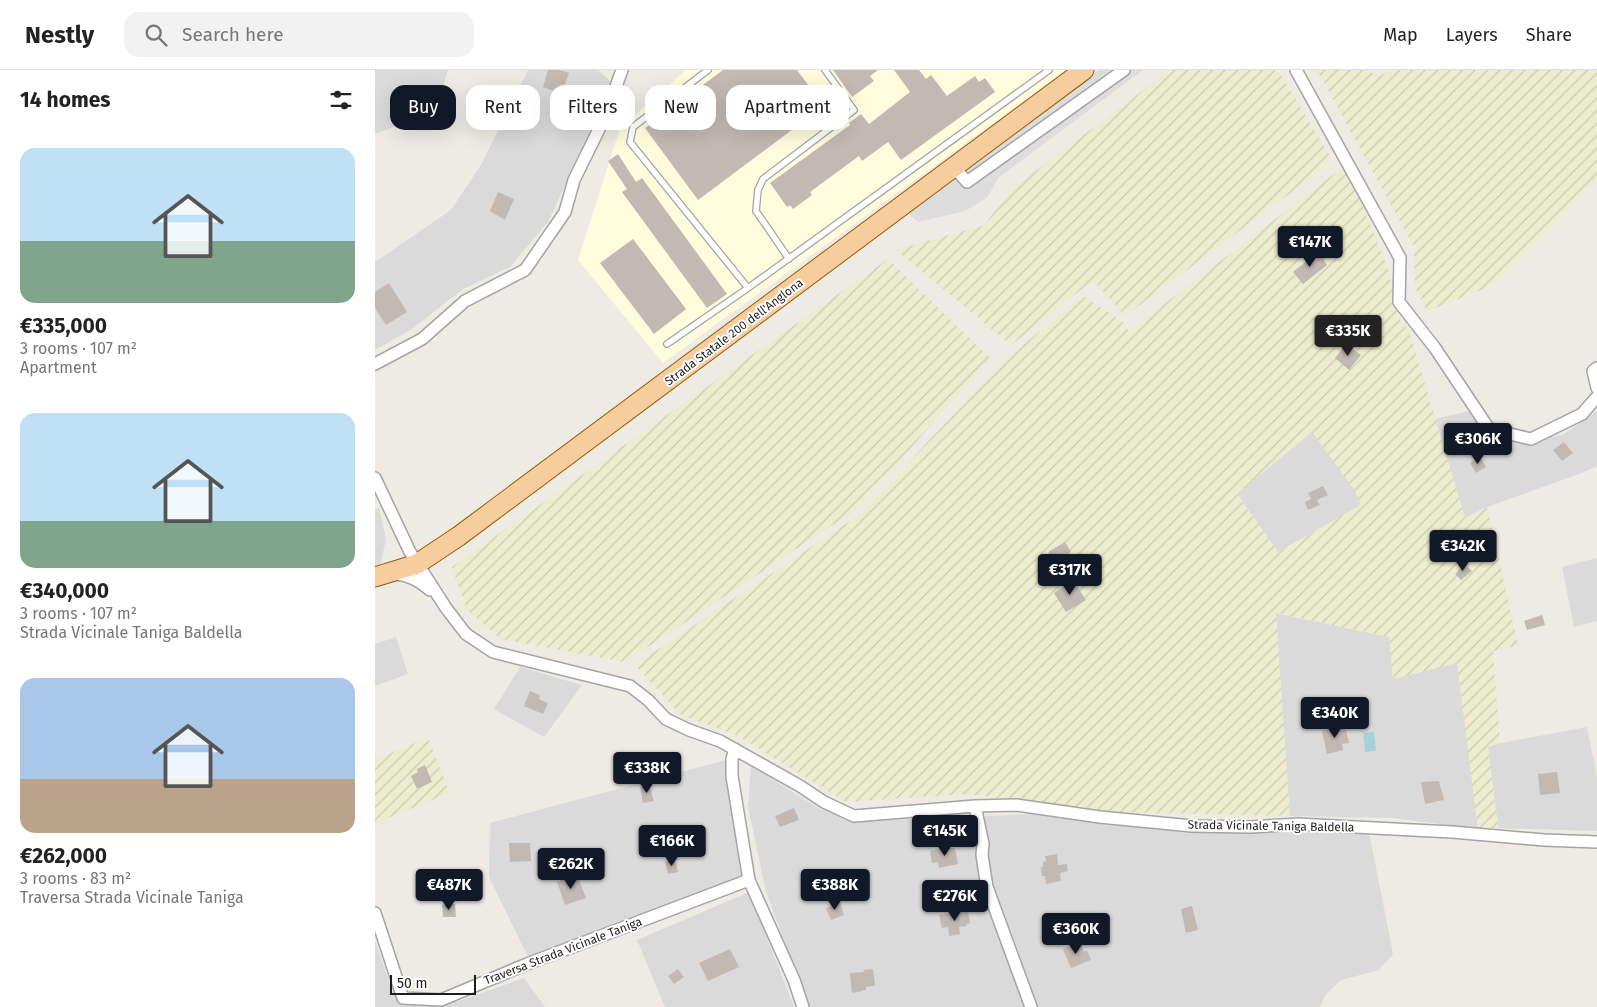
<!DOCTYPE html>
<meta charset="utf-8">
<style>
:root{--surface:#fff;--page:#f2f2f2;--text:#222;--muted:#767676;--line:#e0e0e0;--accent:#111827}
body{margin:0;font-family:"Fira Sans",sans-serif;background:var(--page);color:var(--text);height:100vh;display:flex;flex-direction:column;font-size:19px;white-space:nowrap}
*{box-sizing:border-box;margin:0}
p{font-size:16px;color:var(--muted)}
.icon{flex:none;width:28px;height:28px;fill:none;stroke:currentColor;stroke-width:2;stroke-linecap:round;stroke-linejoin:round}
.map{position:relative;flex:1;overflow:hidden}
.side{display:flex;flex-direction:column;background:var(--surface);width:375px}
.side>*{flex:none}
.banner{position:absolute;left:15px;top:15px;width:475px;height:45px;display:flex;gap:10px}
.scale{position:absolute;left:15px;bottom:12px;width:86px;box-sizing:border-box;padding-left:5px;border:2px solid #1d1d1d;border-top:0;font-size:14px;line-height:18px;white-space:nowrap;color:#1d1d1d;-webkit-text-stroke:4px #fff;paint-order:stroke}
.price{position:absolute;translate:-50% -42px;padding:0 11px;border-radius:5px;background:var(--accent);color:#fff;font-size:16px;line-height:32px;filter:drop-shadow(0 1px 2px #0008)}
.price::after{content:'';position:absolute;left:50%;top:30px;width:15px;height:11px;margin-left:-8px;background:inherit;clip-path:polygon(0 0,100% 0,50% 100%)}
.price.current{background:#222;color:#fff}
ul{padding:0;list-style:none}
li{display:grid;align-content:center;gap:10px;height:265px;padding:0 20px}
li span{display:grid;place-items:center;height:155px;border-radius:15px;color:#555}
li>.icon{margin-inline-start:auto}
span .icon{width:90px;height:90px;fill:#fffc;stroke-width:1}
li b{font-size:21px}
h2{display:flex;justify-content:space-between;align-items:center;height:60px;padding:0 20px;font-size:21px}
.tag{padding:0 18px;border-radius:15px;background:var(--surface);box-shadow:0 5px 20px #0002;font-size:18px;line-height:45px}
.tag.current{background:var(--accent);color:#fff}
header{display:flex;align-items:center;gap:30px;box-sizing:border-box;height:70px;padding:0 25px;background:var(--surface);border-bottom:1px solid var(--line)}
header strong{font-size:24px}
nav{display:flex;gap:28px;margin-inline-start:auto;font-size:18px}
.search{width:350px;height:45px;background:var(--page);display:flex;align-items:center;gap:12px;box-sizing:border-box;padding:0 18px;border-radius:15px;color:var(--muted);font-size:19px}
main{display:flex;flex:1;min-height:0}
.map>svg:first-child{display:block}
.residential{fill:#dbdada}
.education{fill:#fefcdd}
.farmland{fill:url(#farmland-furrows);fill-rule:evenodd}
.parking{fill:#ddd}
.water{fill:#a5d1db}
.building{fill:#c3b9b3}
.lines{fill:none;stroke-linecap:round;stroke-linejoin:round}
.service-casing{stroke:#a4a4a4;stroke-width:8}
.minor-casing{stroke:#a4a4a4;stroke-width:14}
.primary-casing{stroke:#925c05;stroke-width:21}
.service{stroke:#fff;stroke-width:5.5}
.minor{stroke:#fff;stroke-width:11}
.primary{stroke:#f8cd9e;stroke-width:19}
.labels{text-anchor:middle;stroke-width:4;stroke-linejoin:round;paint-order:stroke}
.street-label{font-size:12px;fill:#1d1d1d;stroke:#fff}
</style>
<header>
<strong>Nestly</strong>
<div class="search"><svg class="icon" aria-label="search" viewBox="0 0 24 24"><circle cx="10" cy="10" r="6"/><path d="M15 15l6 6"/></svg>Search here</div>
<nav><a>Map</a><a>Layers</a><a>Share</a></nav>
</header>
<main>
<section class="side">
<h2>14 homes<svg class="icon" aria-label="filters" viewBox="0 0 24 24"><path d="M4 7h16M4 17h16"/><circle cx="9" cy="7" r="2"/><circle cx="15" cy="17" r="2"/></svg></h2>
<ul>
<li><span style="background:linear-gradient(#bfe0f5 60%,#7fa58c 0)"><svg class="icon" aria-label="home" viewBox="0 0 24 24"><path d="M3 11l9-7 9 7M6 9v11h12V9"/></svg></span><div><b>€335,000</b><p>3 rooms · 107 m²</p><p>Apartment</p></div></li>
<li><span style="background:linear-gradient(#bfe0f5 70%,#7fa58c 0)"><svg class="icon" aria-label="home" viewBox="0 0 24 24"><path d="M3 11l9-7 9 7M6 9v11h12V9"/></svg></span><div><b>€340,000</b><p>3 rooms · 107 m²</p><p>Strada Vicinale Taniga Baldella</p></div></li>
<li><span style="background:linear-gradient(#a9c7e8 65%,#b9a48a 0)"><svg class="icon" aria-label="home" viewBox="0 0 24 24"><path d="M3 11l9-7 9 7M6 9v11h12V9"/></svg></span><div><b>€262,000</b><p>3 rooms · 83 m²</p><p>Traversa Strada Vicinale Taniga</p></div></li>
</ul>
</section>
<div class="map">
<svg width="1222" height="937" viewBox="0 0 1222 937">
<defs>
<pattern id="farmland-furrows" width="10" height="10" patternUnits="userSpaceOnUse" patternTransform="scale(1.25)"><rect width="10" height="10" fill="#ececcf"/><path d="M-1 1l2-2M0 10L10 0M9 11l2-2" fill="none" stroke="#cacab1"/></pattern>
</defs>
<rect width="100%" height="100%" fill="#eeeae4"/>
<path class="residential" d="M 0,0 L 73,0 L 61,39 L 42,48 L 0,64 Z
M 153,0 L 223,0 L 237,13 L 173,152 L 135,197 L 88,219 L 37,259 L 0,280 L 0,192 L 76,140 L 106,95 Z
M 1095,341 L 1123,368 L 1156,372 L 1189,364 L 1222,341 L 1222,396 L 1207,403 L 1112,437 L 1090,448 L 1060,349 Z
M 937,361 L 981,421 L 986,435 L 903,482 L 862,424 Z
M 4,438 L 11,469 L 5,496 L 0,498 L 0,440 Z
M 1222,488 L 1222,551 L 1199,557 L 1187,497 Z
M 900,543 L 1014,567 L 1018,609 L 1083,592 L 1103,759 L 1018,748 L 915,746 Z
M 21,567 L 33,604 L 0,616 L 0,574 Z
M 145,597 L 207,615 L 169,667 L 119,639 Z
M 1212,657 L 1222,707 L 1222,761 L 1123,758 L 1113,676 L 1126,673 Z
M 351,690 L 371,811 L 155,891 L 114,807 L 115,753 Z
M 376,696 L 445,739 L 482,751 L 665,744 L 778,759 L 994,762 L 1018,884 L 1004,900 L 966,910 L 950,925 L 945,937 L 432,937 L 390,818 L 373,736 Z
M 374,822 L 419,937 L 290,937 L 262,870 Z
M 0,870 L 16,917 L 33,930 L 45,936 L 84,931 L 149,908 L 170,937 L 0,937 Z"/>
<path class="education" d="M 311,0 L 691,0 L 288,293 L 203,190 L 245,58 Z"/>
<path class="farmland" d="M 795,0 L 899,0 L 908,8 L 955,86 L 950,97 L 750,246 L 718,210 L 636,275 L 521,180 L 609,155 L 638,118 Z
M 939,0 L 991,0 L 1004,6 L 1016,0 L 1222,0 L 1222,109 L 1119,215 L 1052,241 L 1040,217 L 1039,177 L 946,7 Z
M 971,95 L 1012,196 L 1023,247 L 1034,261 L 1090,448 L 1112,437 L 1143,575 L 1118,581 L 1125,673 L 1113,677 L 1123,758 L 1103,759 L 1082,593 L 1018,609 L 1014,567 L 901,543 L 915,746 L 731,742 L 591,724 L 471,732 L 361,665 L 306,645 L 260,595 L 487,443 L 626,293 L 708,226 L 747,251 L 754,261 ZM 937,362 L 980,421 L 986,435 L 903,482 L 862,424 Z
M 513,189 L 615,288 L 483,438 L 250,592 L 126,569 L 92,540 L 77,497 Z
M 53,668 L 75,723 L 0,753 L 0,689 Z"/>
<path class="parking" d="M 724,0 L 768,0 L 623,108 L 612,128 L 590,141 L 543,152 L 532,142 Z"/>
<path class="water" d="M 999,662 L 1001,681 L 990,682 L 988,663 Z"/>
<path class="building" d="M 173,0 L 184,0 L 194,3 L 186,24 L 168,17 Z
M 348,0 L 422,0 L 449,36 L 323,130 L 270,58 Z
M 458,0 L 503,0 L 495,6 L 499,11 L 477,27 Z
M 519,0 L 544,0 L 551,9 L 556,5 L 572,26 L 600,6 L 604,12 L 610,8 L 620,22 L 526,90 L 513,72 L 487,91 L 484,86 L 435,122 L 437,125 L 418,139 L 415,135 L 412,137 L 395,113 L 475,55 L 474,53 L 486,44 L 494,54 L 535,22 Z
M 243,84 L 261,112 L 267,108 L 352,224 L 332,238 L 247,122 L 252,119 L 233,91 Z
M 123,122 L 139,129 L 130,150 L 115,141 Z
M 258,169 L 311,239 L 279,264 L 225,193 Z
M 943,182 L 952,195 L 928,214 L 918,202 Z
M 14,213 L 32,242 L 11,255 L 0,238 L 0,222 Z
M 971,274 L 986,285 L 974,300 L 960,288 Z
M 1189,372 L 1198,383 L 1187,391 L 1178,380 Z
M 1105,386 L 1111,397 L 1101,403 L 1095,393 Z
M 948,416 L 953,425 L 942,430 L 945,435 L 933,440 L 930,432 L 936,429 L 933,423 Z
M 690,472 L 696,482 L 689,487 L 696,498 L 687,504 L 673,482 Z
M 1090,494 L 1097,501 L 1086,510 L 1080,504 Z
M 698,510 L 711,530 L 691,542 L 679,523 Z
M 1167,545 L 1170,555 L 1152,560 L 1149,551 Z
M 155,621 L 165,625 L 164,629 L 173,633 L 168,644 L 149,636 Z
M 970,656 L 974,673 L 967,674 L 968,680 L 952,684 L 947,661 Z
M 50,695 L 57,712 L 42,719 L 36,706 L 43,702 L 42,699 Z
M 1182,702 L 1185,723 L 1165,725 L 1163,704 Z
M 1064,711 L 1069,730 L 1050,734 L 1046,712 Z
M 274,715 L 279,731 L 268,733 L 265,717 Z
M 419,738 L 424,750 L 405,757 L 400,746 Z
M 134,773 L 155,773 L 156,791 L 135,792 Z
M 576,776 L 576,778 L 580,778 L 583,794 L 564,798 L 563,792 L 557,793 L 555,781 Z
M 682,784 L 683,795 L 692,794 L 693,801 L 685,803 L 686,811 L 671,814 L 670,806 L 667,806 L 666,797 L 668,797 L 668,792 L 671,791 L 670,786 Z
M 300,789 L 303,802 L 293,804 L 290,792 Z
M 202,804 L 211,828 L 190,835 L 182,812 Z
M 465,832 L 469,845 L 456,850 L 451,838 Z
M 80,834 L 81,847 L 68,847 L 67,835 Z
M 817,836 L 823,860 L 811,863 L 806,839 Z
M 593,840 L 595,853 L 591,854 L 592,856 L 584,857 L 585,864 L 574,866 L 573,857 L 567,858 L 564,845 Z
M 705,872 L 709,882 L 712,880 L 716,890 L 696,898 L 688,879 Z
M 355,879 L 364,897 L 333,911 L 324,893 Z
M 303,899 L 309,907 L 299,914 L 293,906 Z
M 498,899 L 500,916 L 491,917 L 491,920 L 487,920 L 487,921 L 477,923 L 475,903 L 489,902 L 488,900 Z"/>
<g class="lines">
<g class="service-casing">
<path id="service" d="M 333,0 L 258,57 L 255,72 L 373,218
M 414,189 L 381,141 L 383,120 L 388,109 L 479,40 L 450,0
M 292,274 L 373,218 L 674,0"/>
</g>
<g class="minor-casing">
<path id="minor" d="M 921,0 L 1025,188 L 1024,232 L 1060,278 L 1114,359 L 1156,369 L 1207,344 L 1222,327
M 580,98 L 592,112 L 749,0
M 0,294 L 47,269 L 90,231 L 150,200 L 190,142 L 199,110 L 229,49 L 247,0
M 1222,298 L 1218,301 L 1222,318
M 0,408 L 35,482 L 71,538 L 91,564 L 118,582 L 255,616 L 273,630 L 291,649 L 314,660 L 345,671 L 425,716 L 449,732 L 479,746 L 600,736 L 641,735 L 725,747 L 817,756 L 876,757 L 922,754 L 1077,762 L 1169,770 L 1222,772
M 20,504 C 34,505 44,510 55,520
M 360,679 L 357,689 L 357,706 L 374,810 L 419,910 L 428,937
M 600,736 L 608,774 L 607,785 L 612,817 L 656,937
M 0,843 L 28,928 L 66,930 L 152,894 L 374,810"/>
</g>
<g class="primary-casing">
<path id="primary" d="M 0,507 L 42,494 L 84,466 L 709,0"/>
</g>
<use href="#service" class="service"/>
<use href="#minor" class="minor"/>
<use href="#primary" class="primary"/>
</g>
<g class="labels">
<g class="street-label">
<text transform="translate(359 262) rotate(-37)" y="4">Strada Statale 200 dell'Anglona</text>
<text transform="translate(896 756) rotate(1)" y="4">Strada Vicinale Taniga Baldella</text>
<text transform="translate(188 881) rotate(-21)" y="4">Traversa Strada Vicinale Taniga</text>
</g>
</g>
</svg>
<div class="scale">50 m</div>
<b class="price" style="left:935px;top:198px">€147K</b>
<b class="price current" style="left:973px;top:287px">€335K</b>
<b class="price" style="left:1103px;top:395px">€306K</b>
<b class="price" style="left:1088px;top:502px">€342K</b>
<b class="price" style="left:695px;top:526px">€317K</b>
<b class="price" style="left:960px;top:669px">€340K</b>
<b class="price" style="left:272px;top:724px">€338K</b>
<b class="price" style="left:570px;top:787px">€145K</b>
<b class="price" style="left:297px;top:797px">€166K</b>
<b class="price" style="left:196px;top:820px">€262K</b>
<b class="price" style="left:74px;top:841px">€487K</b>
<b class="price" style="left:460px;top:841px">€388K</b>
<b class="price" style="left:580px;top:852px">€276K</b>
<b class="price" style="left:701px;top:885px">€360K</b>
<div class="banner">
<a class="tag current">Buy</a>
<a class="tag">Rent</a>
<a class="tag">Filters</a>
<a class="tag">New</a>
<a class="tag">Apartment</a>
</div>
</div>
</main>
